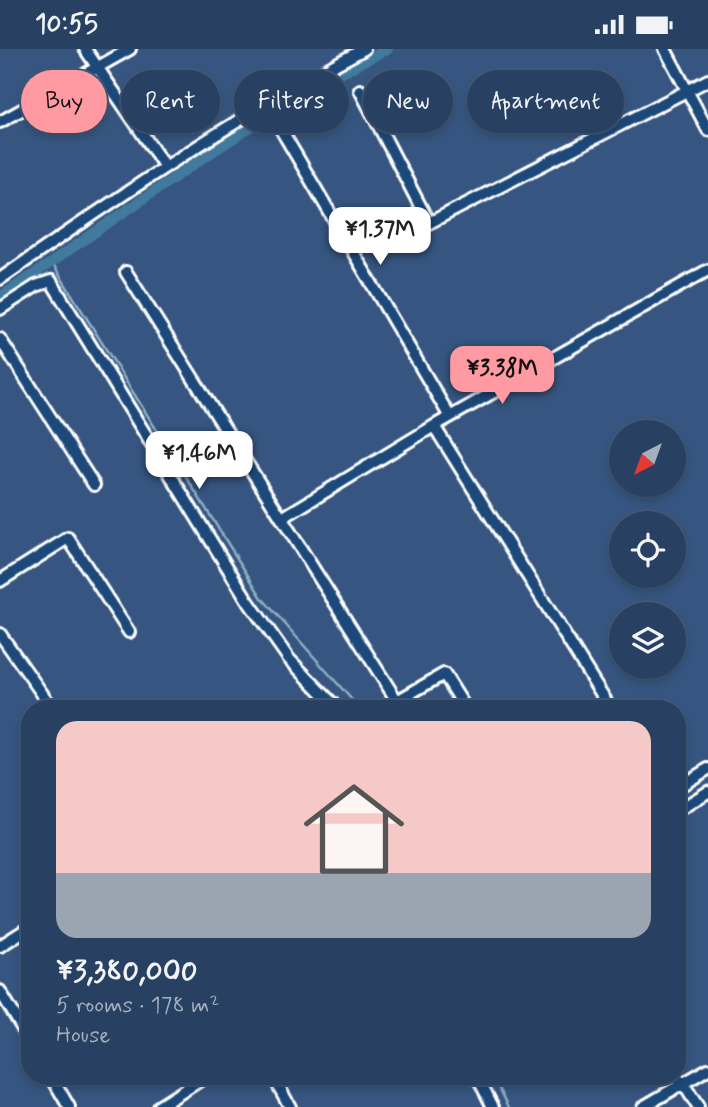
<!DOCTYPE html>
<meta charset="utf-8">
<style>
:root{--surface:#284061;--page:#344b6a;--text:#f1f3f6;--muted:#a5afbd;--line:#445976;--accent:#ff9aa2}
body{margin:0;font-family:Mynerve,sans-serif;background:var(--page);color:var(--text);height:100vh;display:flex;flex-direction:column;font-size:26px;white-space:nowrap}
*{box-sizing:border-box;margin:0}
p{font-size:23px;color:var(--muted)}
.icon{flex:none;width:38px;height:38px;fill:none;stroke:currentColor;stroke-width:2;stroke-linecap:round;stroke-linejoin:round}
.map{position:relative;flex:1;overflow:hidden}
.details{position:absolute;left:21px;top:651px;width:665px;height:385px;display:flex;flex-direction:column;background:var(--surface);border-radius:28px;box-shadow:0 4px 10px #0003,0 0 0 2px var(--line)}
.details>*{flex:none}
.hud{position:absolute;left:21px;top:21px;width:667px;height:63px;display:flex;gap:14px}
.needle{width:46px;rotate:221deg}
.buttons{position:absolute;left:609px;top:371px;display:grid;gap:14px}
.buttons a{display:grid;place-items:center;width:77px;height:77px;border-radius:50%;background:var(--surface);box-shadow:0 4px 10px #0003,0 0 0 2px var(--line);font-size:35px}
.price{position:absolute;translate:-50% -60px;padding:0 16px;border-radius:14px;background:#fff;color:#222;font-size:23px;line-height:46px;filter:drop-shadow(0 2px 4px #0008)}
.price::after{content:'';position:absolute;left:50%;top:42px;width:21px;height:16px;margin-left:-10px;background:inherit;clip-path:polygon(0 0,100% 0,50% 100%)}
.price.current{background:var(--accent);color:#111}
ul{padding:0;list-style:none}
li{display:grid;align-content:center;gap:14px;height:371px;padding:0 35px}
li+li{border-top:2px solid var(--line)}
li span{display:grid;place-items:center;height:217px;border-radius:21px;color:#555}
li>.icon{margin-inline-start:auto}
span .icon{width:126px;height:126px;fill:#fffc;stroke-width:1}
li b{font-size:30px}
.pill{padding:0 24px;border-radius:32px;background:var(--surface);box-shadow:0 4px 10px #0003,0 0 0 2px var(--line);font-size:24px;line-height:63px}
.pill.current{background:var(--accent);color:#111}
.status{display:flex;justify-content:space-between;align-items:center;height:49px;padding:0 35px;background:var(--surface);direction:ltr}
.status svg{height:19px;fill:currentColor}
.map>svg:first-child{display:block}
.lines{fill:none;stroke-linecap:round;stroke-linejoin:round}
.stream{stroke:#8eafc4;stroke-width:2.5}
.canal{stroke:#427a9d;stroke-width:10}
.minor-casing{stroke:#fff;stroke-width:16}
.minor{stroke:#1f4a7a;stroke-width:10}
</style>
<div class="status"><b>10:55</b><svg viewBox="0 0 49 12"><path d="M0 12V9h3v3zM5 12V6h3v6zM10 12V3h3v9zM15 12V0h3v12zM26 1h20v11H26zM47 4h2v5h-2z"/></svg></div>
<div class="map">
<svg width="708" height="1058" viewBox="0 0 708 1058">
<rect width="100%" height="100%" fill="#365681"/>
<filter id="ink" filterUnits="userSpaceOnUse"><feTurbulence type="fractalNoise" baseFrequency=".0143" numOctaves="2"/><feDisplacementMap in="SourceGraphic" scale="14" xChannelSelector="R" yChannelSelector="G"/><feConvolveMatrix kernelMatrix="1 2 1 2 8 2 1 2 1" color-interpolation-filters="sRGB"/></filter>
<g filter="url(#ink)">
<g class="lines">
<path class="stream" d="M 52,214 L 262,549 L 360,660
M 677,755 L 708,735
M 493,1027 L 509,1058"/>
<path class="canal" d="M 0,248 C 126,165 253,66 388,0"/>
<g class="minor-casing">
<path id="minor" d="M 85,0 L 165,118
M 665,0 L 708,81
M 360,41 L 429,174 L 708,31
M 266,55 L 450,368
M 0,73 L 130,0
M 126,223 L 397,652 L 444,625 L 466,660
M 0,230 C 118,148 237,67 364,0
M 0,260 L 36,237 L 51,232 L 248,552 L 289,610 L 338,660
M 0,290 L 94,436
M 434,377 L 611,660
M 282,469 L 434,377 L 708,221
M 0,532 L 68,489 L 129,583
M 0,585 L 53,660
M 677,739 L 708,720
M 677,762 L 708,743
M 0,897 L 30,878
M 0,942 L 30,992
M 51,1027 L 69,1058
M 273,1027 L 290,1058
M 477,1027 L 493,1058
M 674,1027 L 683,1034 L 698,1058
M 158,1058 L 207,1027
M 643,1058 L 708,1020"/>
</g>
<use href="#minor" class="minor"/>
</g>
</g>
</svg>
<div class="buttons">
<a><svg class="needle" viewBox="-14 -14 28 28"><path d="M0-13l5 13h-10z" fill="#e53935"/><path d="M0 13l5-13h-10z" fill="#a5afbd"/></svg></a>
<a><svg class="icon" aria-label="locate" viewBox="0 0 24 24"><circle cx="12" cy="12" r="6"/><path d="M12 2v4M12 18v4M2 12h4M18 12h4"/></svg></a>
<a><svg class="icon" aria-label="layers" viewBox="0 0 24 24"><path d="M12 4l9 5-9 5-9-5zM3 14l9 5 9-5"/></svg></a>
</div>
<b class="price" style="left:380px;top:218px">¥1.37M</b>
<b class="price current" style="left:502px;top:357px">¥3.38M</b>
<b class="price" style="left:199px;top:442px">¥1.46M</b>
<div class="hud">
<a class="pill current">Buy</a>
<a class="pill">Rent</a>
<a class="pill">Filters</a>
<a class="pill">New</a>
<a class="pill">Apartment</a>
</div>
<section class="details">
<ul>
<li><span style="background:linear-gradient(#f6c9c9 70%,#9aa5b1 0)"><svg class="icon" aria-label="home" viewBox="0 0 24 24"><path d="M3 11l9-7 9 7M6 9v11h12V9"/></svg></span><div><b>¥3,380,000</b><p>5 rooms · 178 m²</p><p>House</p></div></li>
</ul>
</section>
</div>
